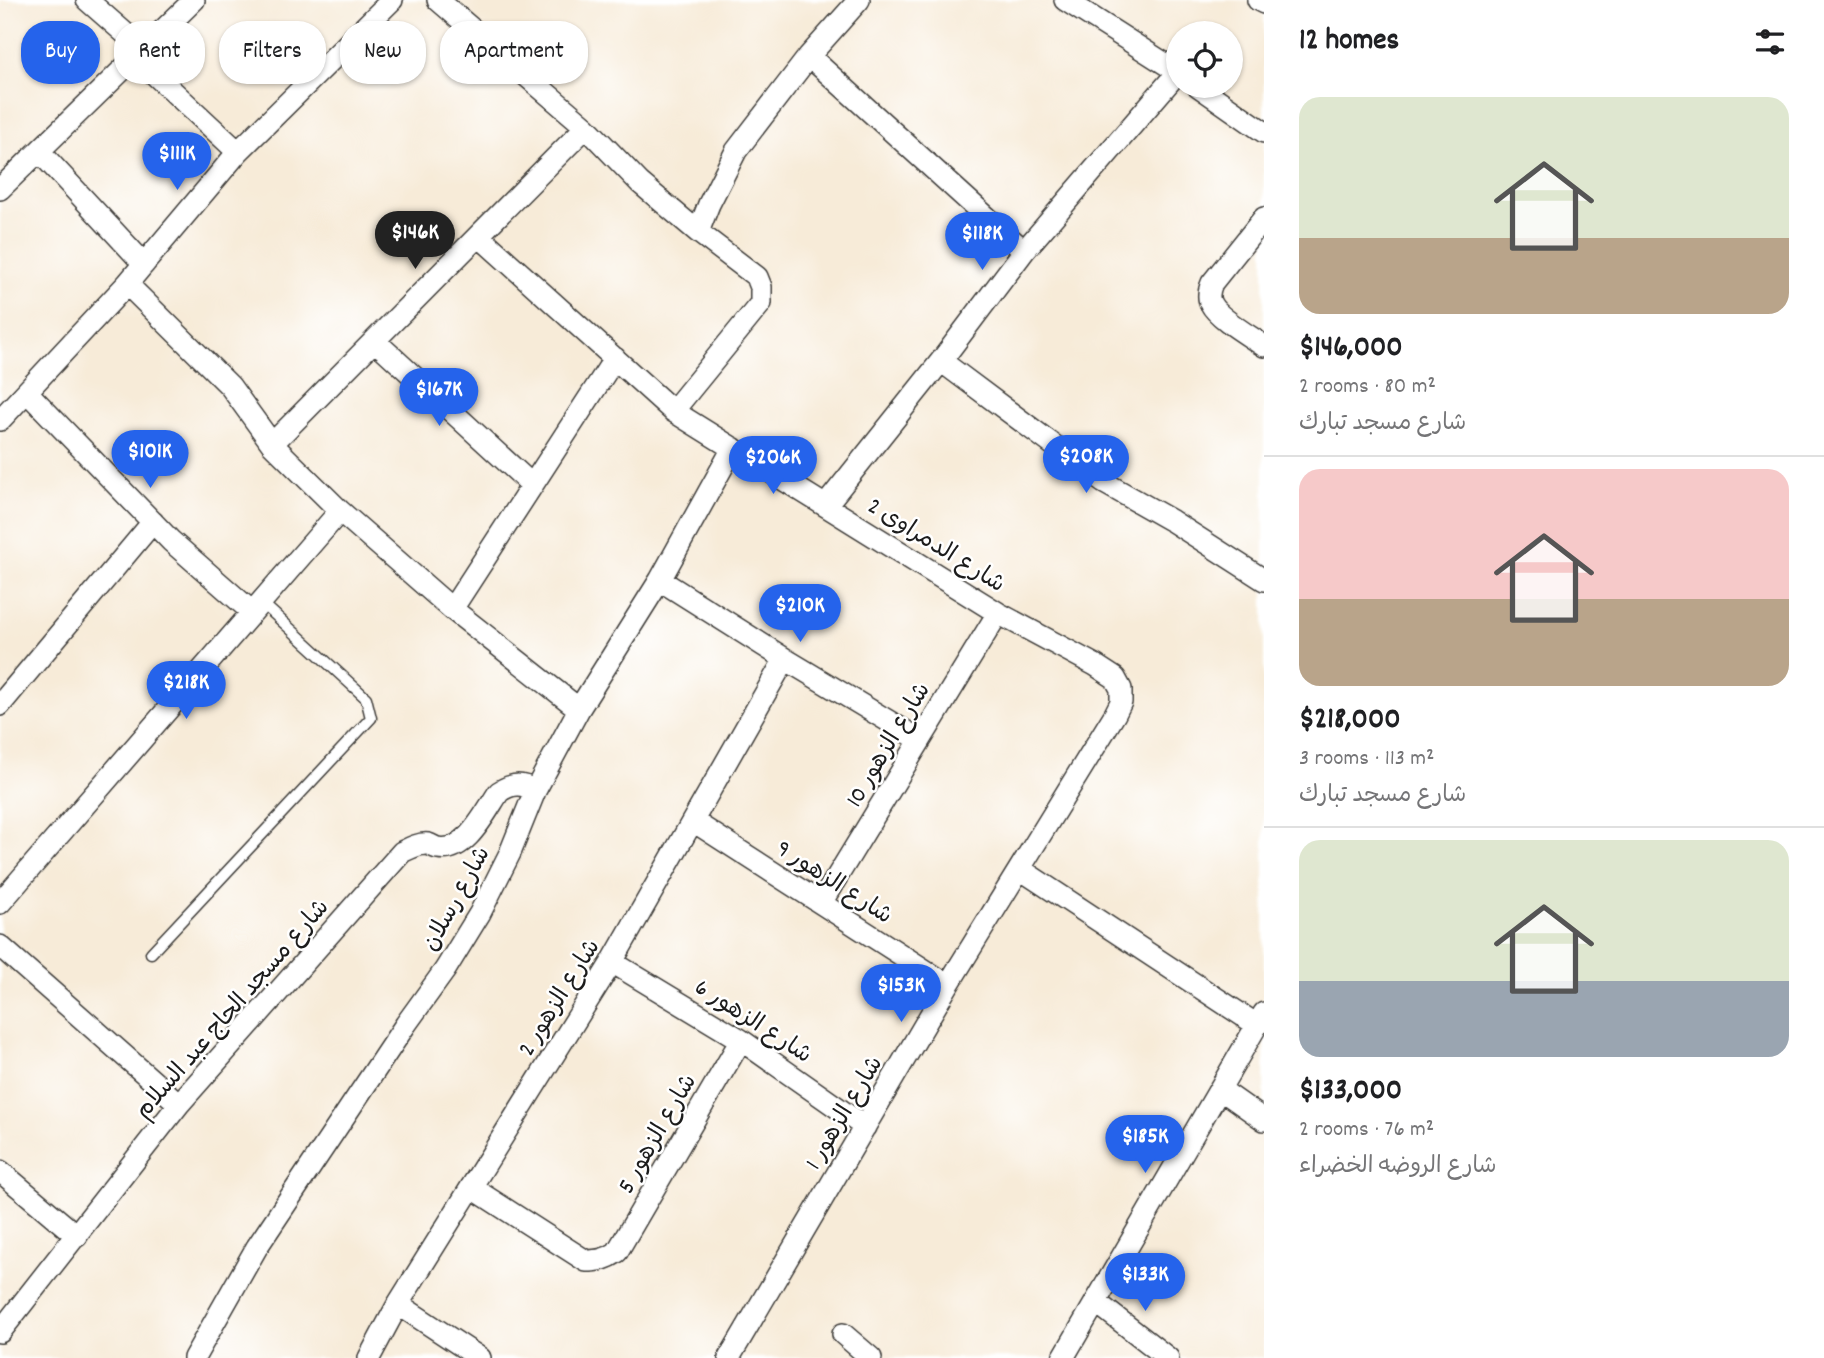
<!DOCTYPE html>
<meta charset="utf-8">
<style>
:root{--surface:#fff;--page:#f2f2f2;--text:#202124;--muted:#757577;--line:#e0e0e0;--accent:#2563eb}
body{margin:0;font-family:Dekko,"Playpen Sans Arabic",sans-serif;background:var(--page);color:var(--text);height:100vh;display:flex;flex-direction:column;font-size:26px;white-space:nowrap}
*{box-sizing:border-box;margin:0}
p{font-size:23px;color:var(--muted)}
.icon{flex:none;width:38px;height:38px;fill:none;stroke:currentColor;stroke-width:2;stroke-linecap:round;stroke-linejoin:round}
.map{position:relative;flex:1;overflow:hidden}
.sheet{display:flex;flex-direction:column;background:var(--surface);width:560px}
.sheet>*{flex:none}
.banner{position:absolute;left:21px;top:21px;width:665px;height:63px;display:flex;gap:14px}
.buttons{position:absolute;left:1166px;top:21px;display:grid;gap:14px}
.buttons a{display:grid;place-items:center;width:77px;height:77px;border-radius:50%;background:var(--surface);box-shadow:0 2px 5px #0004;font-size:35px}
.price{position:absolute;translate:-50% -60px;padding:0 16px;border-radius:24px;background:var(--accent);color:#fff;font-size:23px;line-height:46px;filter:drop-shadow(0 2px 4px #0008)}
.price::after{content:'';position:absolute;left:50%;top:42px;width:21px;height:16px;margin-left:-10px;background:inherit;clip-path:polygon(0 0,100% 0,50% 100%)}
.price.active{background:#222;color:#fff}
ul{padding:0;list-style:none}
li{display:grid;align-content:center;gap:14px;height:371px;padding:0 35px}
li+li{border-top:2px solid var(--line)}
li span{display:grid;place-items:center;height:217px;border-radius:21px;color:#555}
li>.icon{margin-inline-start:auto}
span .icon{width:126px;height:126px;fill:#fffc;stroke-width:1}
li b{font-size:30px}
h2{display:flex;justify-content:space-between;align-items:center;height:84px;padding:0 35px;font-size:30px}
.chip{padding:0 24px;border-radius:28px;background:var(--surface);box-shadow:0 2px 5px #0004;font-size:24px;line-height:63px}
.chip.active{background:var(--accent);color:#fff}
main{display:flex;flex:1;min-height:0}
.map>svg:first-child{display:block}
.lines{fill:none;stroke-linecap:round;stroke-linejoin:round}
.lane-casing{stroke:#3d3b38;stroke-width:13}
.street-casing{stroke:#3d3b38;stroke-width:24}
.lane{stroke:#fff;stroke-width:10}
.street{stroke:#fff;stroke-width:21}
.labels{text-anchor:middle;stroke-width:5;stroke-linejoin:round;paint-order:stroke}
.street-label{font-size:24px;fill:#1c1c1c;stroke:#fff}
</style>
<main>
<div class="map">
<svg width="1264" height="1358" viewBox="0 0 1264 1358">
<rect width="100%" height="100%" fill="#fff"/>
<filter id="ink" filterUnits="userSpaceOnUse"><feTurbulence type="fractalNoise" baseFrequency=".0143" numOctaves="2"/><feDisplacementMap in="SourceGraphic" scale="14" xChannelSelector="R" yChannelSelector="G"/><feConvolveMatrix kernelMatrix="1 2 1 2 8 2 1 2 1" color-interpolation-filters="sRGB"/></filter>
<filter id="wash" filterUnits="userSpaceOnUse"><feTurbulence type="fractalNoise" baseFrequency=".00686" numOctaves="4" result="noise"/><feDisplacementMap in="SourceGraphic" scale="28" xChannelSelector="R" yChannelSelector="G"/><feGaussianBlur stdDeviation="1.57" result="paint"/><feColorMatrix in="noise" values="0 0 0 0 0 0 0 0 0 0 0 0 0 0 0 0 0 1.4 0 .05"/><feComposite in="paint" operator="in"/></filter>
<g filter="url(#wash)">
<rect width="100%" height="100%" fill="#f7ebd8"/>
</g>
<g filter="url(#ink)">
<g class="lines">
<g class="lane-casing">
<path id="lane" d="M 151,953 L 371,718 L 366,698 L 261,602"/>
</g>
<g class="street-casing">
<path id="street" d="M 87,0 L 143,49
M 438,0 L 586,127 L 640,183 L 698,232 L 757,277 L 761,287 L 761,303 L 673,411
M 1065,0 L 1178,72
M 1258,0 L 1264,3
M 809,56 L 1024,251
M 136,57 L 238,152
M 1198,86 L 1264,132
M 39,151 L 144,264
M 0,189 L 194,0
M 1264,218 L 1212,283 C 1209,290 1207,297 1211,304 C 1218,318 1250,336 1264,346
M 698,232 L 709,204 L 736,151 L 809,56 L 859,0
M 479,236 L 673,411 L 998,613 L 1095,665 L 1115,678 L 1121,689 L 1121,702 L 1115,714 L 948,985 L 729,1358
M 127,284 L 230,386 L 272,444 L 340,511 L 452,609 L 579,709
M 375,341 L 532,485
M 941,361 L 1103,482 L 1172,521 L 1264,580
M 27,392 L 171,541 L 252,612
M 0,420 L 127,284 L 238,152 L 392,0
M 272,444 L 586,127
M 826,505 L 941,361 L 1024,251 L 1178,72
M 660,580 L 785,659 L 920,740
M 452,609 L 615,358
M 0,705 L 153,522
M 693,821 L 948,985
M 1020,869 L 1257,1025
M 0,903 L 340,511
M 821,903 L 998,613
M 0,946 L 179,1104
M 612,962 L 741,1040 L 865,1127
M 1220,1089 L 1264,1120
M 0,1171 L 77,1236
M 471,1187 L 586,1261 C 599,1261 607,1259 617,1252 L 741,1040
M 1096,1302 L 1168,1358
M 398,1304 L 480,1358
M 0,1332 L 179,1104 L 402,852 C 410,848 419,843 428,844 C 432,845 435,848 438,848 C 466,854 486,811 499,792 C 512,783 522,783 535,791
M 843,1334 L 871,1358
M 194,1358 L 257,1247 L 406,1024 L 445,970 L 480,913 L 510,853 L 535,791 L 579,709 L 660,580 L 733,448
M 369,1358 L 398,1304 L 612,962 L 785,659
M 1063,1358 L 1264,1013"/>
</g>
<use href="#lane" class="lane"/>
<use href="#street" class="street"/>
</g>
</g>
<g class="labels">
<g class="street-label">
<text transform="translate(937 544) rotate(32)" y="8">شارع الدمراوى 2</text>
<text transform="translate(887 744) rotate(-59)" y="8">شارع الزهور 10</text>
<text transform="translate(835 881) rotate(33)" y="8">شارع الزهور 9</text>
<text transform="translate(455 898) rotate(-61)" y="8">شارع رسلان</text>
<text transform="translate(558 997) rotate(-58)" y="8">شارع الزهور 2</text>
<text transform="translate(231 1008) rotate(-49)" y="8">شارع مسجد الحاج عبد السلام</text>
<text transform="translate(754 1020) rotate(33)" y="8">شارع الزهور 6</text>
<text transform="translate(843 1112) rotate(-59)" y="8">شارع الزهور 1</text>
<text transform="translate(656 1133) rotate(-60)" y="8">شارع الزهور 5</text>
</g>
</g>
</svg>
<div class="buttons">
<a><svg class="icon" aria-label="locate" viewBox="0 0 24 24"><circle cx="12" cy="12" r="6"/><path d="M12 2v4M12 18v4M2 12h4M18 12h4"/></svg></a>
</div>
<b class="price" style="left:177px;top:192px">$111K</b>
<b class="price active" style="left:415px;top:271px">$146K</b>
<b class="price" style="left:982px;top:272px">$118K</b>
<b class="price" style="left:439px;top:428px">$167K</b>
<b class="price" style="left:150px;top:490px">$101K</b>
<b class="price" style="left:1086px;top:495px">$208K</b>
<b class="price" style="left:773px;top:496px">$206K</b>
<b class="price" style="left:800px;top:644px">$210K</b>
<b class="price" style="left:186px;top:721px">$218K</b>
<b class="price" style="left:901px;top:1024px">$153K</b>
<b class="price" style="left:1145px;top:1175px">$185K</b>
<b class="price" style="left:1145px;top:1313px">$133K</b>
<div class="banner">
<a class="chip active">Buy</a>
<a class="chip">Rent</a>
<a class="chip">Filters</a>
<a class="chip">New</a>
<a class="chip">Apartment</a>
</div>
</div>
<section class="sheet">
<h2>12 homes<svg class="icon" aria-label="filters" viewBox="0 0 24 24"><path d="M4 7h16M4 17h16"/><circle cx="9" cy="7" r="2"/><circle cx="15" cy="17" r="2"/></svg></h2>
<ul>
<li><span style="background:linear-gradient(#dfe7d0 65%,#b9a48a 0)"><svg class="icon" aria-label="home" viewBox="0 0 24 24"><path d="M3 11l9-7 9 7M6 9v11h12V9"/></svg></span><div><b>$146,000</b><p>2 rooms · 80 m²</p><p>شارع مسجد تبارك</p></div></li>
<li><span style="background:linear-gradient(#f6c9c9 60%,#b9a48a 0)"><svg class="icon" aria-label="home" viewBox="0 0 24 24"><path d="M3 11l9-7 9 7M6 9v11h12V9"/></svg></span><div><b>$218,000</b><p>3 rooms · 113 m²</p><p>شارع مسجد تبارك</p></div></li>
<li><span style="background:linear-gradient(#dfe7d0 65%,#9aa5b1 0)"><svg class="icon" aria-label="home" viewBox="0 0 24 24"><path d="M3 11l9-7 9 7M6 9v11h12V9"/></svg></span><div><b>$133,000</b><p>2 rooms · 76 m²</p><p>شارع الروضه الخضراء</p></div></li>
</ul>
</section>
</main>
